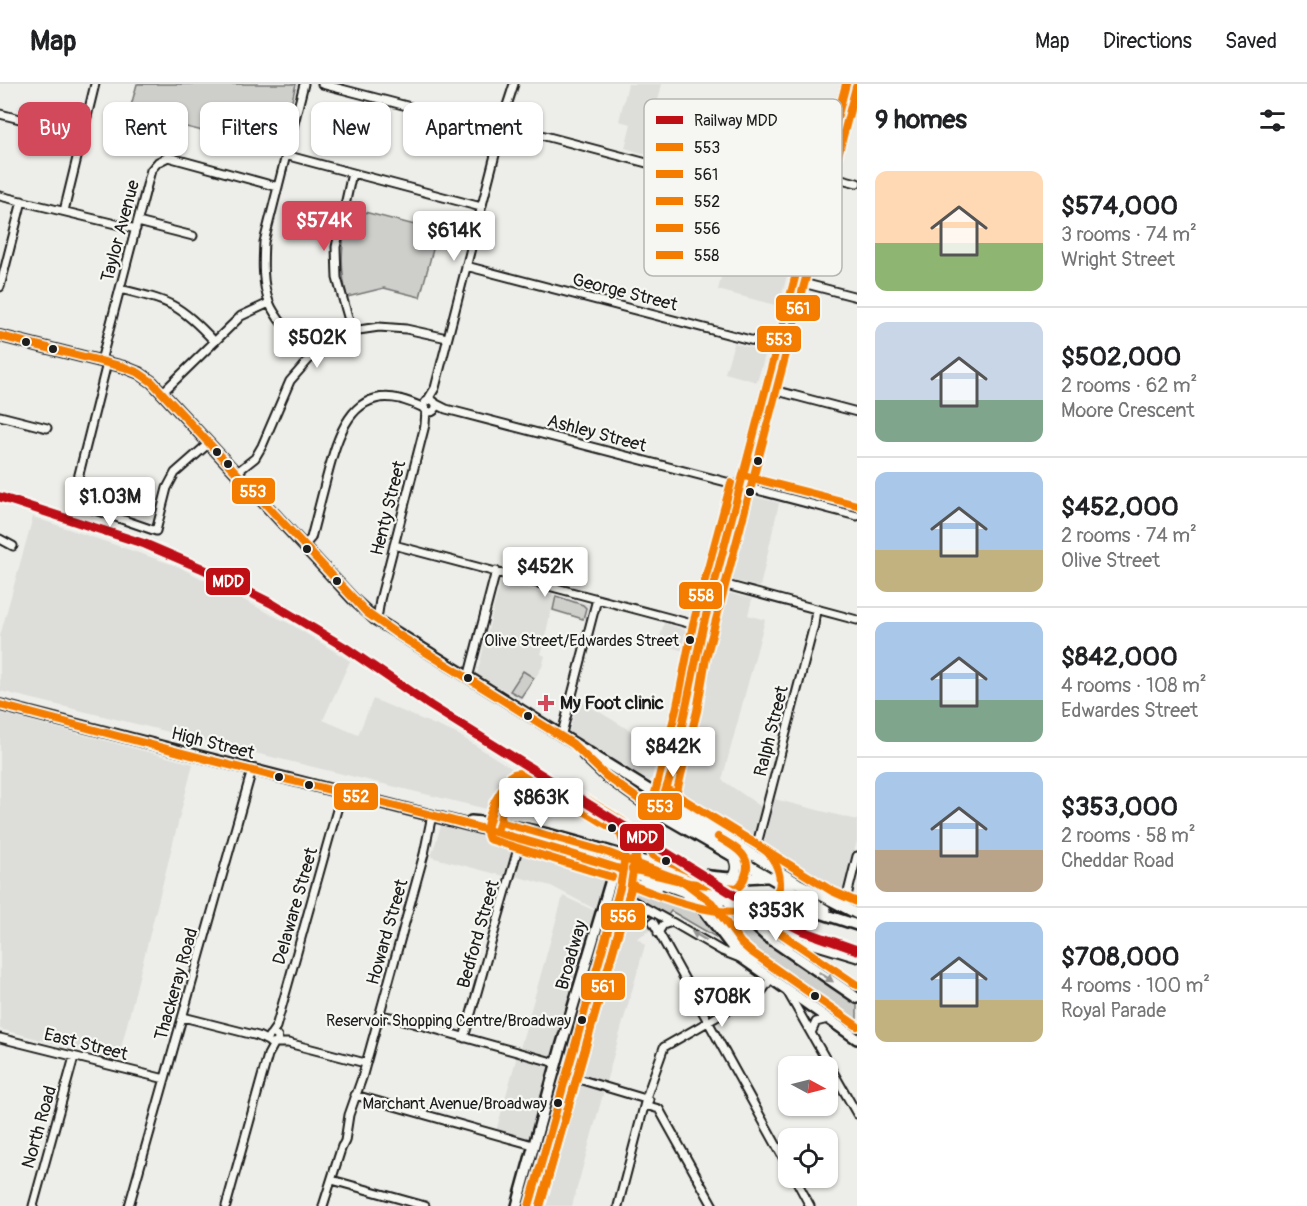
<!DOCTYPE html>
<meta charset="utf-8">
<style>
:root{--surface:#fff;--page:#f2f2f2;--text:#202124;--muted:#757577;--line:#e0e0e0;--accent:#d1495b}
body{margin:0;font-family:Pangolin,sans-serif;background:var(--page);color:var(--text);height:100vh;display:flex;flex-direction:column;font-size:22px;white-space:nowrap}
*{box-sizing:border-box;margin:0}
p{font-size:20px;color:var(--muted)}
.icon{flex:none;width:33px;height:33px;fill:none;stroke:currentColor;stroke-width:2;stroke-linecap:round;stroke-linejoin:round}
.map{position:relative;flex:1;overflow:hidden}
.drawer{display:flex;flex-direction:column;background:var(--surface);width:450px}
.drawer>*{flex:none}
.hud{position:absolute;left:18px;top:18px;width:570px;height:54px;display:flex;gap:12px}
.needle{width:39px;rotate:97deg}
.controls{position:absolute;left:778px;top:972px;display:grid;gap:12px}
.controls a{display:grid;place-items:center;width:60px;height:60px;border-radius:12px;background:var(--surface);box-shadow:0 2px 4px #0004;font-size:30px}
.price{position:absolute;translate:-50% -51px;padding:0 14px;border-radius:6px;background:#fff;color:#222;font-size:20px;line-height:39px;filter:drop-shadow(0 2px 3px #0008)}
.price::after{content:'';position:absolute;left:50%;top:36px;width:18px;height:14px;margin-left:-9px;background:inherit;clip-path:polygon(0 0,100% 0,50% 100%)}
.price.current{background:var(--accent);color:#fff}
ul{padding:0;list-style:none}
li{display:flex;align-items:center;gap:18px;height:150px;padding:0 18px}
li+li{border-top:2px solid var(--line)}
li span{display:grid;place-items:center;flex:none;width:168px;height:120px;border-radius:12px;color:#555}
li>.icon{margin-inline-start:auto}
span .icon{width:72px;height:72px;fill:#fffc;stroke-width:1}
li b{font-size:26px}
h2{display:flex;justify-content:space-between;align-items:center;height:72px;padding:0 18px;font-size:26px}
.tag{padding:0 21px;border-radius:12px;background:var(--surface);box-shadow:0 2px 4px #0004;font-size:21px;line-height:54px}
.tag.current{background:var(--accent);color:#fff}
header{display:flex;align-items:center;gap:36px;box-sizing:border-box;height:84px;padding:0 30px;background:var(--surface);border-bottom:2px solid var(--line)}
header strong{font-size:28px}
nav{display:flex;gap:33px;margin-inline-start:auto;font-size:21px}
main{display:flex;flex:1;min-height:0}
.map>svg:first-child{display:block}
.built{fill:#ddddda}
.green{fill:#cececb;stroke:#757574;stroke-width:1.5}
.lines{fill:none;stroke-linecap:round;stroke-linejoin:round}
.minor-casing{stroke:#1c1c1c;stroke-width:11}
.major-casing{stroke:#1c1c1c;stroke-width:14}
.minor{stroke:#f6f6f2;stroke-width:7}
.major{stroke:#f6f6f2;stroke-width:9}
.bus-1-casing{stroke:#f6f6f2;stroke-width:12}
.bus-2-casing{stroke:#f6f6f2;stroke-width:12}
.bus-3-casing{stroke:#f6f6f2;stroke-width:12}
.bus-4-casing{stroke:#f6f6f2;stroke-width:12}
.bus-5-casing{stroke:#f6f6f2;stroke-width:12}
.bus-1{stroke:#f47d01;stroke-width:8}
.bus-2{stroke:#f47d01;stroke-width:8}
.bus-3{stroke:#f47d01;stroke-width:8}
.bus-4{stroke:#f47d01;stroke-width:8}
.bus-5{stroke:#f47d01;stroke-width:8}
.rail-1-casing{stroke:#f6f6f2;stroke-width:14}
.rail-1{stroke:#be1014;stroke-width:9}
.oneway{fill:#949492}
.bus-dot{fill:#1c1c1c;stroke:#f6f6f2;stroke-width:2}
.poi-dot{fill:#d1495b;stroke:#f6f6f2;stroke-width:2}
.labels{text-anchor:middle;stroke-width:4.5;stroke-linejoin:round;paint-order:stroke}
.bus-label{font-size:16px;fill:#1c1c1c;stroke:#f6f6f2;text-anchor:end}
.street-label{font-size:18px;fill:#1c1c1c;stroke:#f6f6f2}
.poi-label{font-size:18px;font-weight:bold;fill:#1c1c1c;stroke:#f6f6f2;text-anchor:start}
.key{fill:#f6f6f2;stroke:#b5b5b2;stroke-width:1.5}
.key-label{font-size:16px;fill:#1c1c1c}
.line-badge{stroke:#f6f6f2;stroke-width:2}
.badge-label{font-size:16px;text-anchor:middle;font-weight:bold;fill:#fff}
</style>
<header>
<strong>Map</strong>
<nav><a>Map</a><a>Directions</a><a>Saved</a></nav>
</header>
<main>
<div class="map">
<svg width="857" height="1122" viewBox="0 0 857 1122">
<rect width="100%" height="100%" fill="#edede9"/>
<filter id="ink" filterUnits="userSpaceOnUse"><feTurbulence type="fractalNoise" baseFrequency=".0167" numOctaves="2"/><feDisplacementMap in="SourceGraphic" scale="12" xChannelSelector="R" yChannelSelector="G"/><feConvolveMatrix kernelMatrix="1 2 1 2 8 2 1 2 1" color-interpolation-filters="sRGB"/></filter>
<g filter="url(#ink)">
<path class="built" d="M 628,0 L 662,0 L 645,70 L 625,64 L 631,40 L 619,37 Z
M 753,116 L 803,130 L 779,222 L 718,206 L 733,144 L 745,147 Z
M 734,259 L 766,268 L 757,298 L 725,289 Z
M 745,410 L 779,419 L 760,503 L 723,494 Z
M 33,433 L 177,482 L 292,541 L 350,577 L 323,636 L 358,651 L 373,615 L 457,650 L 518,688 L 505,712 L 495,727 L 0,607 L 0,552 Z
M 503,498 L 589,520 L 585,536 L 551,527 L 541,570 L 545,572 L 542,583 L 521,616 L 477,590 L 500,499 Z
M 720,507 L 752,515 L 748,531 L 765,536 L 722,696 L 763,724 L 756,750 L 750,754 L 712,732 L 674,705 L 695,623 L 699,590 Z
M 664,539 L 694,549 L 687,568 L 658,559 Z
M 578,615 L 659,664 L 651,696 L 649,697 L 569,648 Z
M 0,629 L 193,680 L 118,976 L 0,945 Z
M 774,715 L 857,736 L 857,757 L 843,812 L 763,762 Z
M 441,742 L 518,756 L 508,793 L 431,773 Z
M 523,758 L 563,769 L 608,792 L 597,826 L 551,802 L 515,792 Z
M 563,812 L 597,828 L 552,977 L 519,968 Z
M 620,816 L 636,820 L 651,846 L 637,854 L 645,861 L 606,998 L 566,988 Z
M 517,972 L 551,982 L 529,1060 L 495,1051 Z
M 565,991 L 605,1003 L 572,1122 L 532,1122 Z"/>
<path class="green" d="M 137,0 L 296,0 L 280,66 L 129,29 Z
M 349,124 L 438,147 L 420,213 L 384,204 L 347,213 C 339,181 342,156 349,124 Z
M 556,512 L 583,521 L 586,524 L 583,535 L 553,526 Z
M 523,587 L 534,594 L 521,613 L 510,607 Z
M 628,804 C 679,806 692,813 721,856 L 671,827 L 668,831 L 635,814 L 622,811 L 624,806 Z
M 725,819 L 857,918 L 857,952 C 817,923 729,872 723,820 Z"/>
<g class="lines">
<g class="minor-casing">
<path id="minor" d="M 304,0 L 264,158 C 263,177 262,199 269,218 C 276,236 298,258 311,273
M 322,0 L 484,42 L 497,47
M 0,30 L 83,51
M 501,40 L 514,0
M 507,42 L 813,123
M 285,71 L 481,123
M 822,90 L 857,99
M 0,112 L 136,145
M 64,127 L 95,0
M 138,138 L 193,152
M 466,182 L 777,263
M 795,197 L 857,213
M 0,203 L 22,117
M 120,205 C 169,217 179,219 214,257
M 352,247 L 337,194 L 336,163 L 352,89
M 101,277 L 151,86 L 158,78 L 168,73 L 278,103
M 107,279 L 72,418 L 156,447 L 167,404 L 175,389 L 208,360
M 766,304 L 857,328
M 162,309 L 241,232 L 269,219
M424 322a6 6 0 1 1 12 0a6 6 0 1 1-12 0Z
M 427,317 L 435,304 L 496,67 L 503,49
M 436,320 L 446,325 L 857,432
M 0,332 L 47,344
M 236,389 L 255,374 L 262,362 L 290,297 L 311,273 L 323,264 L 352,247 L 379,243 L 406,245 L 447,254
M 0,455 L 13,462
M 394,461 L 703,543
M 304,462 L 311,454 C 316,434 321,415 326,396 C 336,359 348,303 400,315 C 409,318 417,320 425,325
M 715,498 L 857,536
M 375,535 L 378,529 L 380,516 L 425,341 L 426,326
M 468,594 L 496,487
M 561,653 L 597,515
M 655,710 L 690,588
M 664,716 L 687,624 L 696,572 L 716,494 L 846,0
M 757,760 L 814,541 L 816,525
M 615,819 L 621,814 L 628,814 L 671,838
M 844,824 L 857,772
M 653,838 L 789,1084
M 753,838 L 799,854
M 658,849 L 663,841 L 672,838 L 722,867 L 740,874
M 787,866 L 789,859 L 794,855 L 857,874
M 787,907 L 857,1030
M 379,931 L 395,934 L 556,979
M 183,933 L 258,952 L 268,957
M 811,949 L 816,938 L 828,935
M268 955a5 5 0 1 1 10 0a5 5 0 1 1-10 0Z
M 271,950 L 276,943 L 342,708
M 0,954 L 165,995
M 464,954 L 521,754
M 276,959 L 288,959 L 365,979
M 565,991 L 649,1016
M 355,1011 L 533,1061
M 645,1021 L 659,1025 L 713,1122
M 341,1065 L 345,1057 L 349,1031 L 362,994 L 424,770 L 432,731
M 795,1094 L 810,1122
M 332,1096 L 425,1122
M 33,1122 L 74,973
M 129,1122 L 252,686
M 226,1122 L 268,971 L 274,960
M 323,1122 L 342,1062
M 618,1122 L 647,1011 L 664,963 L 762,907 L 770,896"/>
</g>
<g class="major-casing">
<path id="major" d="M 0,252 L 124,283 L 139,289 L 152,298 L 355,517 L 375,535 L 798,799
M 0,621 L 550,762 L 603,778 L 695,812 L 719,816 L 774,814 L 857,841
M 584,671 L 606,692 L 658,729 L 826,826
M 680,725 L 678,730 L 680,733 L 707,751 L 716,760
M 471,737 C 544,742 612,772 684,787 C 703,792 723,794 743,794 C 758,794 773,791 788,794 L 857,830
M 735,776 C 743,793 718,804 719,822 C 720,840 742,864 753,879
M 658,785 L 723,813 L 766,852 L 857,914
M 620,804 L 638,801 L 658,803
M 688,813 L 704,826 L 739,872 L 857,955
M 517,1122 L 561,963 L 616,779
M 529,1122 L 620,804 L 624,780"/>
</g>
<use href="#minor" class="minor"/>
<use href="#major" class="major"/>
<g class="bus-1-casing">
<path id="bus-1" d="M 0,252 L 124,283 L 139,289 L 152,298 L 367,529 L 397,550 L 573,660 L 606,692 L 658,729 L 673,684 L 703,543 L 846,0"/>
</g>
<g class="bus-2-casing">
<path id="bus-2" d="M 632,785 L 689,799 L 737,804 C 742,800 743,798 745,792 C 754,771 732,762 718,753
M 612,793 L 489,755 C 480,737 502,705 512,691 C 530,679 604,725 622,737 C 635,747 637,764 636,780
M 540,1122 L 632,801 C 664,814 752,850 777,808 C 784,796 777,780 769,770 C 763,763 750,757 742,752 C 720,739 698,725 676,711 L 697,627 L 706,574 L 856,3"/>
</g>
<g class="bus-3-casing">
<path id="bus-3" d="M 0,621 C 92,645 184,670 277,693 C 393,721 509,749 623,786
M 520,698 L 563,714 L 620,749 L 626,766 L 620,804 L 529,1122
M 497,748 L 503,724 L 520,698"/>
</g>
<g class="bus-4-casing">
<path id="bus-4" d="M 524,688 L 568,705 L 628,742 L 636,766 L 630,807 L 540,1122
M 500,738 L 606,768 L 683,797 L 712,819 L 741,859 L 750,867 L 857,942
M 627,742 L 644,756 L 652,771 L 728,804 L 773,844 L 857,901
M 487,745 L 494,719 L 511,692"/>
</g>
<g class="bus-5-casing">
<path id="bus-5" d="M 744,392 L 857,421
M 670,707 L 832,807 L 857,818
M 654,713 L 677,622 L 693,540 L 731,399"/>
</g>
<use href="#bus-1" class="bus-1"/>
<use href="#bus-2" class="bus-2"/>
<use href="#bus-3" class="bus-3"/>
<use href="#bus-4" class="bus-4"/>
<use href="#bus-5" class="bus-5"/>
<g class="rail-1-casing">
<path id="rail-1" d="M 0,413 L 145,460 L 201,484 L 271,519 L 346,564 L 431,622 L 744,817 L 803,847 L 857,866"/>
</g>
<use href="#rail-1" class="rail-1"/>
</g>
<defs><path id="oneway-solid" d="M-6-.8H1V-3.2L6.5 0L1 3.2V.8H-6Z" transform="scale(1.5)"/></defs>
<g class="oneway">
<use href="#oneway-solid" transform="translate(699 852) rotate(-149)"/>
<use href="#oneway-solid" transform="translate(826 893) rotate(34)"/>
</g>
</g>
<g class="bus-dot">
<circle cx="26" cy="258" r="5"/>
<circle cx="53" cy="265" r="5"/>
<circle cx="217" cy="368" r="5"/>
<circle cx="758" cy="377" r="5"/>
<circle cx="228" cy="380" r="5"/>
<circle cx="750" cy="408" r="5"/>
<circle cx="307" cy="465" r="5"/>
<circle cx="337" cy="497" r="5"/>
<circle cx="690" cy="556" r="5"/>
<circle cx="468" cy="594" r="5"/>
<circle cx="528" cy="632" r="5"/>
<circle cx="279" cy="693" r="5"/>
<circle cx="309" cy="701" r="5"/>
<circle cx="612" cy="744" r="5"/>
<circle cx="666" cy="777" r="5"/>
<circle cx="815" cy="912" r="5"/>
<circle cx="582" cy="936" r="5"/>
<circle cx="558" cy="1019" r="5"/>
</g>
<path class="poi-dot" d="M543 610h6v6h6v6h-6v6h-6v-6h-6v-6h6z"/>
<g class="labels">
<g class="bus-label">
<text x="679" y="562">Olive Street/Edwardes Street</text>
<text x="571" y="942">Reservoir Shopping Centre/Broadway</text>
<text x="547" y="1025">Marchant Avenue/Broadway</text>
</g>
<g class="street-label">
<text transform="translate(120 147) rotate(-75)" y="6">Taylor Avenue</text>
<text transform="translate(625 208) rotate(14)" y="6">George Street</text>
<text transform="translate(597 349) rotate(15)" y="6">Ashley Street</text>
<text transform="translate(388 424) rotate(-76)" y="6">Henty Street</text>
<text transform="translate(771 647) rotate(-76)" y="6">Ralph Street</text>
<text transform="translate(213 659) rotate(14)" y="6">High Street</text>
<text transform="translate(295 822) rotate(-74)" y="6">Delaware Street</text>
<text transform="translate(387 848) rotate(-74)" y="6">Howard Street</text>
<text transform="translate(478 850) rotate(-74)" y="6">Bedford Street</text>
<text transform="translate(571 871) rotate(-74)" y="6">Broadway</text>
<text transform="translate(176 900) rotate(-74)" y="6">Thackeray Road</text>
<text transform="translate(86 960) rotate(14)" y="6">East Street</text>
<text transform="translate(39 1043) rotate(-74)" y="6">North Road</text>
</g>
<g class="poi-label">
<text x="560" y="625">My Foot clinic</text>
</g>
</g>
<rect x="644" y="15" width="198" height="177" rx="9" class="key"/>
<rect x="656" y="32" width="27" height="8" fill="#be1014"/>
<rect x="656" y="59" width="27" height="8" fill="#f47d01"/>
<rect x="656" y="86" width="27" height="8" fill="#f47d01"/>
<rect x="656" y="113" width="27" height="8" fill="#f47d01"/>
<rect x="656" y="140" width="27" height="8" fill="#f47d01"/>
<rect x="656" y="167" width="27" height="8" fill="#f47d01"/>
<g class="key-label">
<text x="694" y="42">Railway MDD</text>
<text x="694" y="69">553</text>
<text x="694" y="96">561</text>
<text x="694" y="123">552</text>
<text x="694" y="150">556</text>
<text x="694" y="177">558</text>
</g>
<g class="line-badge">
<rect x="775" y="210" width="46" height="28" rx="6" fill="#f47d01"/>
<rect x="756" y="241" width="46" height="28" rx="6" fill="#f47d01"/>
<rect x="231" y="393" width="45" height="28" rx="6" fill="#f47d01"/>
<rect x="205" y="483" width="46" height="29" rx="6" fill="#be1014"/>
<rect x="678" y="497" width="45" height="29" rx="6" fill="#f47d01"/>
<rect x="333" y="698" width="46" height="29" rx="6" fill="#f47d01"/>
<rect x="637" y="708" width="46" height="29" rx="6" fill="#f47d01"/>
<rect x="619" y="739" width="46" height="29" rx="6" fill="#be1014"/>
<rect x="600" y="818" width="46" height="29" rx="6" fill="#f47d01"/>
<rect x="580" y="888" width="46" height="29" rx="6" fill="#f47d01"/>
</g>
<g class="badge-label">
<text x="798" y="230">561</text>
<text x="779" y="261">553</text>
<text x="253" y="413">553</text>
<text x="228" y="503">MDD</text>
<text x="701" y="517">558</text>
<text x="356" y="718">552</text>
<text x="660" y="728">553</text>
<text x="642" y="759">MDD</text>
<text x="623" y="838">556</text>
<text x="603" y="908">561</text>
</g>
</svg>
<div class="controls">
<a><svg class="needle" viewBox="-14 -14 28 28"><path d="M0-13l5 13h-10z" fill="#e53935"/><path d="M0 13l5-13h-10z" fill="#757577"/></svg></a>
<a><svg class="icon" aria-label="locate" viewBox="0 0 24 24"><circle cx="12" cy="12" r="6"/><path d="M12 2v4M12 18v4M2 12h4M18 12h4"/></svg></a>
</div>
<b class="price current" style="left:324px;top:168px">$574K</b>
<b class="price" style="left:454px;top:178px">$614K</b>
<b class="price" style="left:317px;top:285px">$502K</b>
<b class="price" style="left:110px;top:444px">$1.03M</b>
<b class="price" style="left:545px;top:514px">$452K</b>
<b class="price" style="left:673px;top:694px">$842K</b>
<b class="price" style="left:541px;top:745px">$863K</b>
<b class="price" style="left:776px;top:858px">$353K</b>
<b class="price" style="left:722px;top:944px">$708K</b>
<div class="hud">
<a class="tag current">Buy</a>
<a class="tag">Rent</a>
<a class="tag">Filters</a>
<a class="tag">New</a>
<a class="tag">Apartment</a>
</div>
</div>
<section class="drawer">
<h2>9 homes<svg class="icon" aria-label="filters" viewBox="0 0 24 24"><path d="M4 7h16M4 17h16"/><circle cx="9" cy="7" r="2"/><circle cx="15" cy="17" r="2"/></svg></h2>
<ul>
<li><span style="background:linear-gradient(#ffd9b3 60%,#8fb573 0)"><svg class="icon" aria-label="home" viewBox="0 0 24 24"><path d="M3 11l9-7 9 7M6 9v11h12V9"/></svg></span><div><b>$574,000</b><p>3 rooms · 74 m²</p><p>Wright Street</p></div></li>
<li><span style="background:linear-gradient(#c9d6e8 65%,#7fa58c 0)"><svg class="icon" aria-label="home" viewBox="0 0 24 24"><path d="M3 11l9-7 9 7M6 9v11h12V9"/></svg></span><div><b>$502,000</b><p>2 rooms · 62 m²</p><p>Moore Crescent</p></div></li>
<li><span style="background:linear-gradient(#a9c7e8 65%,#c2b280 0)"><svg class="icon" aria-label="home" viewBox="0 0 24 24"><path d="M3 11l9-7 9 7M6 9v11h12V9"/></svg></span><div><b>$452,000</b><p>2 rooms · 74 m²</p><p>Olive Street</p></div></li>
<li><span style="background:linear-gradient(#a9c7e8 65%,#7fa58c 0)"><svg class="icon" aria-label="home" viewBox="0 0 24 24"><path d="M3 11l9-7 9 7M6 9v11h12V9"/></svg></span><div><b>$842,000</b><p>4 rooms · 108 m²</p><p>Edwardes Street</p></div></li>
<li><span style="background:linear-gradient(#a9c7e8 65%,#b9a48a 0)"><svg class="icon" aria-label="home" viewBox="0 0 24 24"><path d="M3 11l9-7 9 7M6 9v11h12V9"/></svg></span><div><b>$353,000</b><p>2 rooms · 58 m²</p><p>Cheddar Road</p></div></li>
<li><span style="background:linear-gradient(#a9c7e8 65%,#c2b280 0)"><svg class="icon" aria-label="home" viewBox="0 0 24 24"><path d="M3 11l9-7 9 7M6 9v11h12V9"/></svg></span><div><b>$708,000</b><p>4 rooms · 100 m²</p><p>Royal Parade</p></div></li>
</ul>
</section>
</main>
